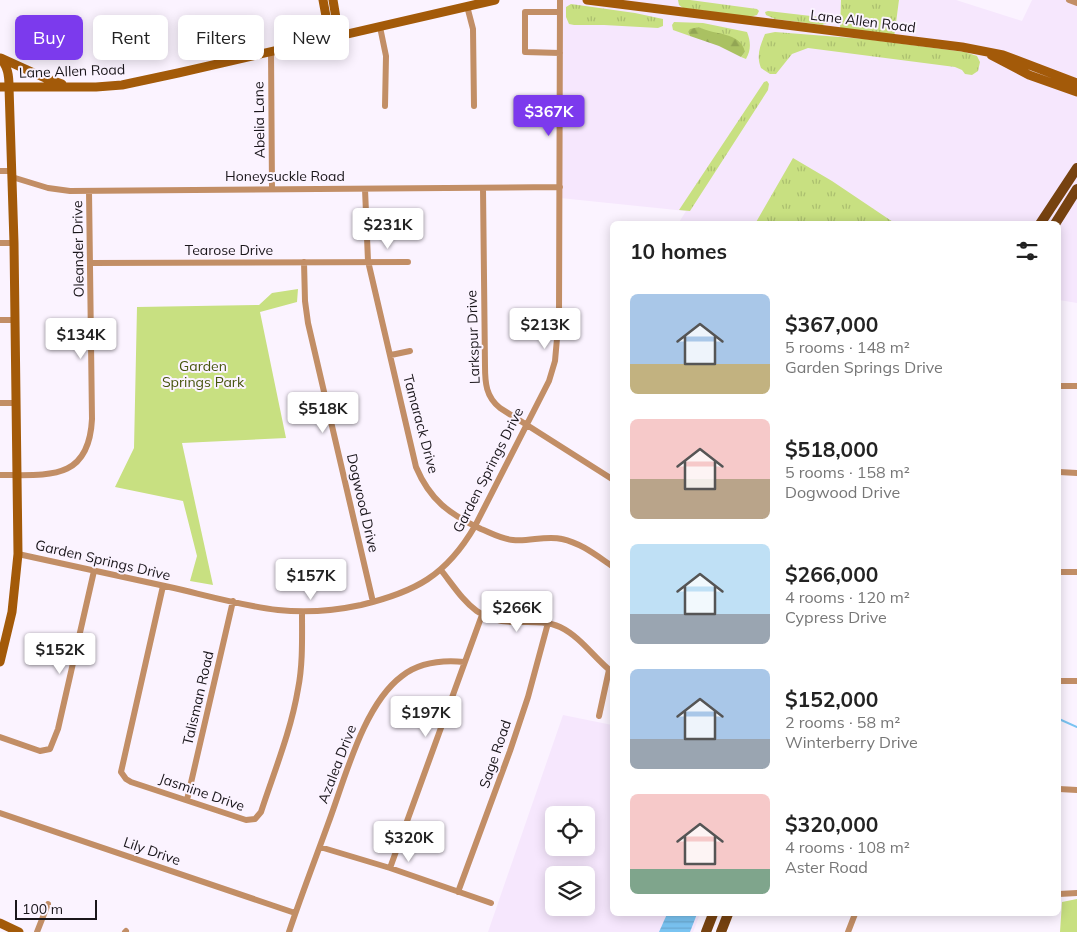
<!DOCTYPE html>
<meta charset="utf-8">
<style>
:root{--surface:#fff;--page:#f6f6f6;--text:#222;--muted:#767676;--accent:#7c3aed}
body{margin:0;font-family:Mulish,sans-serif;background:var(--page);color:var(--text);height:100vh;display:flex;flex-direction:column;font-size:19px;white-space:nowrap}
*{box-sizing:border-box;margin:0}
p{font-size:16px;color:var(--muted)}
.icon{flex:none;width:28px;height:28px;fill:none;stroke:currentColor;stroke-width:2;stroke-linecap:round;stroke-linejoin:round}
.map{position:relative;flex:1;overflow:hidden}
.drawer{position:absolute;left:610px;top:221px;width:451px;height:695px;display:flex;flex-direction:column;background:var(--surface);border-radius:8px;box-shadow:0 2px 12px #0003}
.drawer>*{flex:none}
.banner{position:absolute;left:15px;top:15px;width:475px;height:45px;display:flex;gap:10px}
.tools{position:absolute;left:545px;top:806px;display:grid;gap:10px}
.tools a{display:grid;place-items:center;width:50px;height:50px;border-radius:8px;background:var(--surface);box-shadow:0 2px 12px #0003;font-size:25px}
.scale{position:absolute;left:15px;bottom:12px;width:82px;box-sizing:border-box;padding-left:5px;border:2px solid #1a161b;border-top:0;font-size:14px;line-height:18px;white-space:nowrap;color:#1a161b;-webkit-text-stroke:4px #fbf3ff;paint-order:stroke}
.price{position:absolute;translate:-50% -42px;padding:0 11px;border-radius:5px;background:#fff;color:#222;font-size:16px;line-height:32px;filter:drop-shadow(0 1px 2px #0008)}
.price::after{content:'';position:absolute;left:50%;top:30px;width:15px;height:11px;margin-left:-8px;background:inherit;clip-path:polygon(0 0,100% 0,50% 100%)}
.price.selected{background:var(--accent);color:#fff}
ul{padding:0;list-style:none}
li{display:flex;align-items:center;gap:15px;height:125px;padding:0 20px}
li span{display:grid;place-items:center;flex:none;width:140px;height:100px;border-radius:8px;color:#555}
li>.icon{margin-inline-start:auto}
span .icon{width:60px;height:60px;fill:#fffc;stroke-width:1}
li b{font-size:21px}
h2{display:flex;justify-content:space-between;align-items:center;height:60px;padding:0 20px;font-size:21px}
.chip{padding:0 18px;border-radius:8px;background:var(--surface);box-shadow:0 2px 12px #0003;font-size:18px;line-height:45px}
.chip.selected{background:var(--accent);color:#fff}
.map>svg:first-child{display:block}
.built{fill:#f6e7fd;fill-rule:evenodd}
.grass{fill:url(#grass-tufts)}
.forest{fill:url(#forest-firs)}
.park{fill:#c8e081}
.water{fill:url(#water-rules)}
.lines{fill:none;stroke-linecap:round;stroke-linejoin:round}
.stream{stroke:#7ac4f2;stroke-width:2}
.street{stroke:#c28e66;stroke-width:6}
.secondary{stroke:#a35a09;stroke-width:9}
.primary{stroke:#764210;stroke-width:10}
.labels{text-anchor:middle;stroke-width:4;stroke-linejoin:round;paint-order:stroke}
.street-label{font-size:14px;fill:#1a161b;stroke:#fbf3ff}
.park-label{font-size:14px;fill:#46540d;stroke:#fbf3ff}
</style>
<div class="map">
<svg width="1077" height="932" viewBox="0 0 1077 932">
<defs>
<pattern id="grass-tufts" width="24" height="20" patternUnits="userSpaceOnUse" patternTransform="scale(1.25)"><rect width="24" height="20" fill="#c8e081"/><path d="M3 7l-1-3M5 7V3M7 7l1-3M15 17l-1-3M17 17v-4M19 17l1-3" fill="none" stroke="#abbf6f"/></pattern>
<pattern id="forest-firs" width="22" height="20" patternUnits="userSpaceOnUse" patternTransform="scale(1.25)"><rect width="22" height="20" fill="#aac162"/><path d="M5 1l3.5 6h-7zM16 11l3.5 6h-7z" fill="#92a554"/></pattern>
<pattern id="water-rules" width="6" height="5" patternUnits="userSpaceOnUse" patternTransform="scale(1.25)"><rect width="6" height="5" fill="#7ac4f2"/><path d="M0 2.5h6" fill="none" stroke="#69a8cf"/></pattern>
</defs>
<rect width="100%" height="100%" fill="#fbf3ff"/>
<path class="built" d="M 560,0 L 841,0 L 840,32 L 894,37 L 899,0 L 956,0 L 1022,21 L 1032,0 L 1077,0 L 1077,303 L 1059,300 L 1059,224 L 678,224 L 686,211 L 560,198 Z
M 563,715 L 612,725 L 612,914 L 700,914 L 693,932 L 488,932 ZM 554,815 L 586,815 L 586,848 L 554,848 ZM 554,875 L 586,875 L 586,908 L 554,908 Z"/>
<path class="grass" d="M 678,0 L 690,0 L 757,9 L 759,11 L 757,15 L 750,17 L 683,8 L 679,5 Z
M 841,0 L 899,0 L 894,38 L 840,32 Z
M 571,4 L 635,13 L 663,19 L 663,26 L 658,28 L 604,25 L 574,25 L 569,24 L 566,17 L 566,7 Z
M 768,11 L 828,18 L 830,19 L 830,22 L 822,25 L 775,19 L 766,15 L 765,12 Z
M 674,22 L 703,23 L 747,32 C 751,42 751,50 746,59 L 741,57 L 745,52 L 718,34 L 707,32 L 699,27 L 688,32 L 690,36 L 673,30 L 672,25 Z
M 775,32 L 865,39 L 965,52 L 977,56 L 980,62 L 978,71 L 972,75 L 965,74 L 962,70 L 955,67 L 808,48 L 792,54 L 776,74 L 770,74 L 761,68 C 756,56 760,46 765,34 Z
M 767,81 L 769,84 L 768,90 L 690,211 L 679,210 L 764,82 Z
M 793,158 L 832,181 L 896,224 L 872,224 L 869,222 L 868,224 L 755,224 Z"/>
<path class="forest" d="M 699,27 C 715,36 740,31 745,52 L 741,57 L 719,46 L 690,36 L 688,32 L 690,29 Z"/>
<path class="park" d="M 298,289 L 297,302 L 260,312 L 286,438 L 182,443 L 213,585 L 190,581 L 197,556 L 183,501 L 115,487 L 134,448 L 137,307 L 259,305 L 272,293 Z
M 1077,899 L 1077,932 L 1060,932 L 1062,902 Z"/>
<path class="water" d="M 667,914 L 697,914 L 690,932 L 659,932 Z"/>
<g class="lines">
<path class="stream" d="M 1059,719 L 1077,727"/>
<path class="street" d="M 1069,0 L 1077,3
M 467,6 L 473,29 L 474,106
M 380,27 L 386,56 L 385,106
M 271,51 L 272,189
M 560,53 L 525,52 L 525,12 L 560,12
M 0,171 L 12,171
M 12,177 L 48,188 L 70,191 L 560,187
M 483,188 L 485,366 C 485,383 486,397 500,408 L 612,479
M 365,189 L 368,261 L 416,467 C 430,500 449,514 481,529 C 491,533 501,539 513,540 C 529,542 546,535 562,539 C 581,543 597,556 612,566
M 0,243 L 14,243
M 304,262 L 305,301 L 308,323 L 373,602
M 90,263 L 408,262
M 0,320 L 15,320
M 391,355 L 410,351
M 1059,386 L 1077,386
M 0,403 L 16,403
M 1059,472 L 1077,473
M 0,475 C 49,475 89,481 92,419 L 89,191
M 18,554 C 70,565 122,577 174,588 C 208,596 243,606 278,610 C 306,613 333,611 361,605 C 415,592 446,576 475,526 L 549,381 L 555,361 L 559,316 L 560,0
M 441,570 C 465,601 476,623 519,622 C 533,622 547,621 560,627 C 581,637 595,659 612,672
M 1059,572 L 1077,572
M 163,586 L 121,772 L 126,779 L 131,782 L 246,820 L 255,819 L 261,812 C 274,772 291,731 298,689 C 303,664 302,637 302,612
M 1059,681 L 1077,681
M 599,716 L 609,670
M 0,737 L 40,751 L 50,749 L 58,729 L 94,571
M 1059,789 L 1077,790
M 187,800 L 233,601
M 0,813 L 295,913
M 320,847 L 390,868 L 491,903
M 390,868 L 482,615
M 458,892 L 510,751 L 528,697 L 548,623
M 1059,894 L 1077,893
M 37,932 L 48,904
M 125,932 L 126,931
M 289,932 C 301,896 315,860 328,824 C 345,779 363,705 402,676 C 420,662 443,660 464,662
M 848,932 L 855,914"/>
<path class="secondary" d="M 323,0 L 330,38
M 333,0 L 339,36
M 587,0 L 962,47 L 1003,55 L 1077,83
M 991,55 L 1029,75 L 1077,92
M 0,58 C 8,66 9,76 9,87 L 14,243 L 18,554 L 12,612 L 0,662
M 1,58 L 45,78 L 62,84
M 0,87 L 96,87 L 122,85 L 178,73 L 495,0
M 0,923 L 19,932"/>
<path class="primary" d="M 1040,224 L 1077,168
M 1055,224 L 1077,189
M 706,932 L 713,914
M 721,932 L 728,914"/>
</g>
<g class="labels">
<g class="street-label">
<text transform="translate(863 21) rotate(7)" y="5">Lane Allen Road</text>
<text transform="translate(72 71) rotate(-2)" y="5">Lane Allen Road</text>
<text transform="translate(259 120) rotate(-91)" y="5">Abelia Lane</text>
<text x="285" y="181">Honeysuckle Road</text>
<text transform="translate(78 249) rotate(-91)" y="5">Oleander Drive</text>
<text x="229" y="255">Tearose Drive</text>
<text transform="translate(473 337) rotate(-92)" y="5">Larkspur Drive</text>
<text transform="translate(421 424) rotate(75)" y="5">Tamarack Drive</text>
<text transform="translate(488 470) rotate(-63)" y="5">Garden Springs Drive</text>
<text transform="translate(363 503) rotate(77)" y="5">Dogwood Drive</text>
<text transform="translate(103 560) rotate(13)" y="5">Garden Springs Drive</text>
<text transform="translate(198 698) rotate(-77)" y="5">Talisman Road</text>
<text transform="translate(495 754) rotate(-71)" y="5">Sage Road</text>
<text transform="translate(337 764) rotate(-69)" y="5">Azalea Drive</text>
<text transform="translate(202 792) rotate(19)" y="5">Jasmine Drive</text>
<text transform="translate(152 851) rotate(19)" y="5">Lily Drive</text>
</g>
<g class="park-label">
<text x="203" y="371">Garden<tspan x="203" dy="16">Springs Park</tspan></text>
</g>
</g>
</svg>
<div class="tools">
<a><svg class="icon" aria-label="locate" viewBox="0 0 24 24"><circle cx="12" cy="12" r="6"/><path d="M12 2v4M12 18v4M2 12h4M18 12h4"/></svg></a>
<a><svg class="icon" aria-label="layers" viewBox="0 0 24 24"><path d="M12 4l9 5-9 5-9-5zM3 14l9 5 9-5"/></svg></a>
</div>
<div class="scale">100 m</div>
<b class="price selected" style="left:549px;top:137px">$367K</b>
<b class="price" style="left:388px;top:250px">$231K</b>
<b class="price" style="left:545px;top:350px">$213K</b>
<b class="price" style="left:81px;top:360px">$134K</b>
<b class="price" style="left:323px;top:434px">$518K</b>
<b class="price" style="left:311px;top:601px">$157K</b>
<b class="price" style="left:517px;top:633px">$266K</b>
<b class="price" style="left:60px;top:675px">$152K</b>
<b class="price" style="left:426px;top:738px">$197K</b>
<b class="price" style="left:409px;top:863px">$320K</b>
<div class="banner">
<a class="chip selected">Buy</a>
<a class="chip">Rent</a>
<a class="chip">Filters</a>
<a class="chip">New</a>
</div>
<section class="drawer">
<h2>10 homes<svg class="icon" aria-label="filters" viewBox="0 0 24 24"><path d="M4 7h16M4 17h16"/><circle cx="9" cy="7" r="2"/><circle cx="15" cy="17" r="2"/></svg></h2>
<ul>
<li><span style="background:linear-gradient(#a9c7e8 70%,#c2b280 0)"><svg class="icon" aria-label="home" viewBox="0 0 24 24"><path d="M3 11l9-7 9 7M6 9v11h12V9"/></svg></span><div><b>$367,000</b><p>5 rooms · 148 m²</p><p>Garden Springs Drive</p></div></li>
<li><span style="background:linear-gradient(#f6c9c9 60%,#b9a48a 0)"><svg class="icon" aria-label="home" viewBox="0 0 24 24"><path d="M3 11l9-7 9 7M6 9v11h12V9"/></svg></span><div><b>$518,000</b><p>5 rooms · 158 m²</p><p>Dogwood Drive</p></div></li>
<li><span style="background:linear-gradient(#bfe0f5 70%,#9aa5b1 0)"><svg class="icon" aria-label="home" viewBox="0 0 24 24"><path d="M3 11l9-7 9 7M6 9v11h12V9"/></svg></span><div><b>$266,000</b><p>4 rooms · 120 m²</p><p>Cypress Drive</p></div></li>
<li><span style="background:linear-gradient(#a9c7e8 70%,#9aa5b1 0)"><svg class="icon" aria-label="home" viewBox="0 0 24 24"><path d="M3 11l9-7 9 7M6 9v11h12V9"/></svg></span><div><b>$152,000</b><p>2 rooms · 58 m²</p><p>Winterberry Drive</p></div></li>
<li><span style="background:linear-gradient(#f6c9c9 75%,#7fa58c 0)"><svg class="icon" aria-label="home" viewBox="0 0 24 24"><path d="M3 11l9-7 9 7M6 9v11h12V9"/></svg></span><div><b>$320,000</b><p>4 rooms · 108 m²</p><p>Aster Road</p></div></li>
</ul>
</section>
</div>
